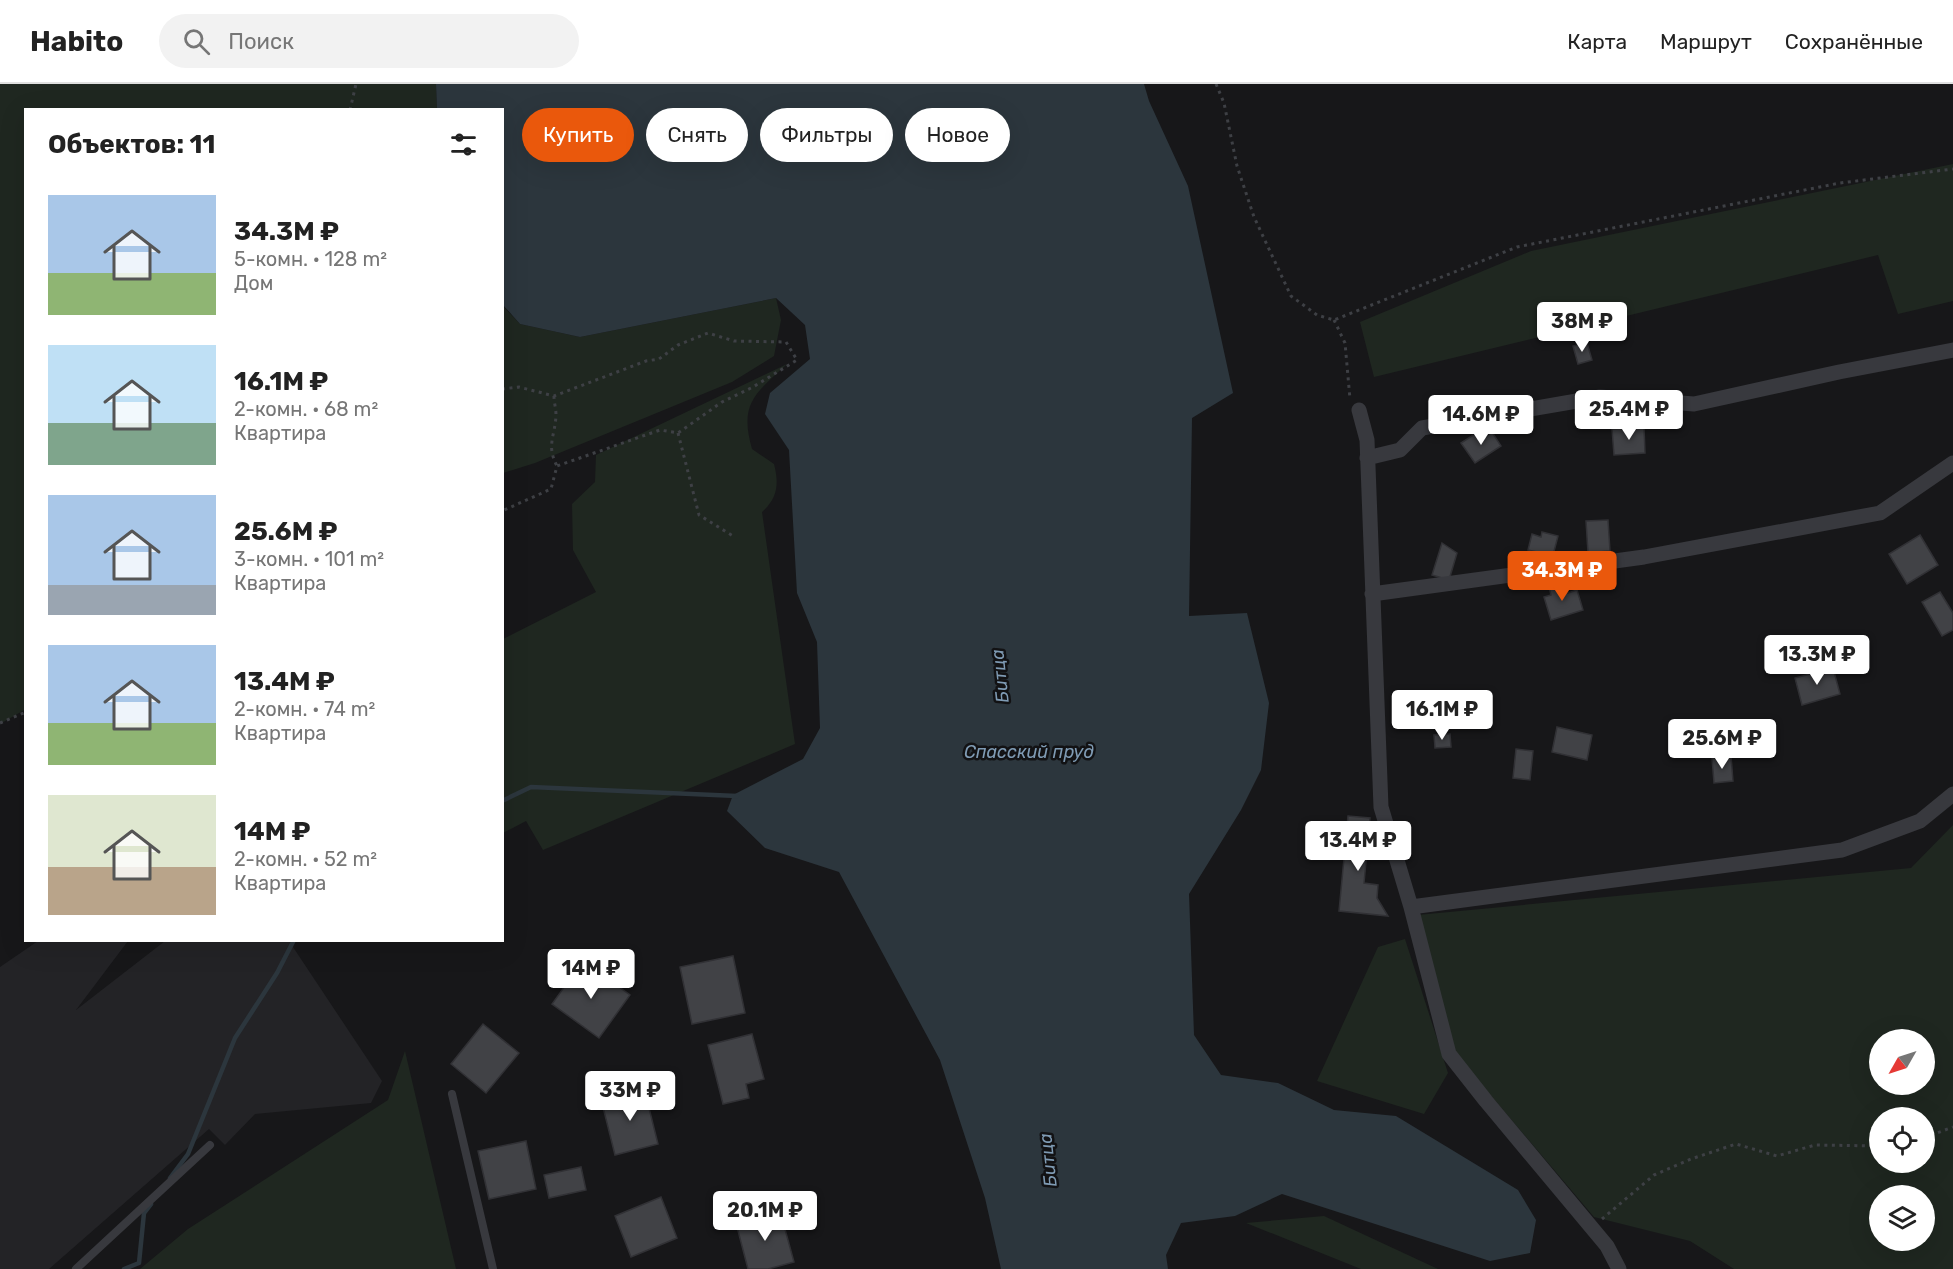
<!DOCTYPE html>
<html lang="ru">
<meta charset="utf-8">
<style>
:root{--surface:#fff;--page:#f2f2f2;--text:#222;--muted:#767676;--line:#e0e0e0;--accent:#ea580c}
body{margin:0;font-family:Rubik,sans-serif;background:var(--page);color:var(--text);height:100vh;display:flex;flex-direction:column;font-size:22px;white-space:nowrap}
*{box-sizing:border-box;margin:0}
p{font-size:20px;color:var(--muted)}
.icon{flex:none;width:33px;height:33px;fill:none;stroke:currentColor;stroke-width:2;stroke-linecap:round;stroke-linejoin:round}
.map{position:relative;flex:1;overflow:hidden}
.drawer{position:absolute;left:24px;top:24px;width:480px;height:834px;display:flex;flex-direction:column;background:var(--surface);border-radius:0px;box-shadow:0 6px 24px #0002}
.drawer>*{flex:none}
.top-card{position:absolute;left:522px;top:24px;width:570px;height:54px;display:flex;gap:12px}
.needle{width:39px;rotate:231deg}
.fabs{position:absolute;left:1869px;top:945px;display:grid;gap:12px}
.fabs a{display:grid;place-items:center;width:66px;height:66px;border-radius:50%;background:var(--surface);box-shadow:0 6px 24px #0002;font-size:30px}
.price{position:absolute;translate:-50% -51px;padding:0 14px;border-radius:6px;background:#fff;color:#222;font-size:20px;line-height:39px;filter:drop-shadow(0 2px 3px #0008)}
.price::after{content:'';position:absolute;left:50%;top:36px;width:18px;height:14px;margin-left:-9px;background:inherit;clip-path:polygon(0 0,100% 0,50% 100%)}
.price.on{background:var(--accent);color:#fff}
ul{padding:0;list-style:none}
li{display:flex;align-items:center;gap:18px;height:150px;padding:0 24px}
li span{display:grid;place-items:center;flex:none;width:168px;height:120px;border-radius:0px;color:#555}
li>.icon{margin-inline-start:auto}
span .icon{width:72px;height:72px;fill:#fffc;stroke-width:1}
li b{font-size:26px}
h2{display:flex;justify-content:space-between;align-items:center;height:72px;padding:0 24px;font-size:26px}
.chip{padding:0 21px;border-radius:27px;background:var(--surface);box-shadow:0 6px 24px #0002;font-size:21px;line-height:54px}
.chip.on{background:var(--accent);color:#fff}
header{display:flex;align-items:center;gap:36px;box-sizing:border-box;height:84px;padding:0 30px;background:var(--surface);border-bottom:2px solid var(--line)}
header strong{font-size:28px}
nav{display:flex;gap:33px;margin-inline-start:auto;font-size:21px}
.search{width:420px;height:54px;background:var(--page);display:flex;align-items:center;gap:15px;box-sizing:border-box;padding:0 21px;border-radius:33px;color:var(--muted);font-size:22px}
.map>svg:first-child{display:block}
.built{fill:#232326}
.green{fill:#1f2720;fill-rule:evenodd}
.water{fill:#2c363d}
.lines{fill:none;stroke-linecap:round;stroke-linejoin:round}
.stream{stroke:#2c363d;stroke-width:4.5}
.building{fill:#414246;stroke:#313135;stroke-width:1.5}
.path{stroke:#3e4045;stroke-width:3;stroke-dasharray:3 4.5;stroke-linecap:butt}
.service{stroke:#38393e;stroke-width:8}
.minor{stroke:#38393e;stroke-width:15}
.labels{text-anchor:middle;stroke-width:5;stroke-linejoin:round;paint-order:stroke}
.water-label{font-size:18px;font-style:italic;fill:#7f9bb4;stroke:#121214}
</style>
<header>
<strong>Habito</strong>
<div class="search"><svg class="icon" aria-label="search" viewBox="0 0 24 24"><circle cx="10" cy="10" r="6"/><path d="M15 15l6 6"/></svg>Поиск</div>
<nav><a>Карта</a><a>Маршрут</a><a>Сохранённые</a></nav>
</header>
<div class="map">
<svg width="1953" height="1185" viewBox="0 0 1953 1185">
<rect width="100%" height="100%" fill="#171719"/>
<path class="built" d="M 38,857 L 128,857 L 76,926 L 165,857 L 289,857 L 382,997 L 371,1019 L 255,1030 L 225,1061 L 209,1045 L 49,1185 L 0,1185 L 0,883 Z"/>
<path class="green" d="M 0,0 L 436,0 L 437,25 L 26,26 L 26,625 L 0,640 Z
M 1953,80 L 1953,217 L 1898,230 L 1878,171 L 1374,293 L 1360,238 L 1531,167 Z
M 776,214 L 781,236 L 774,272 L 732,298 L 535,379 L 503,389 L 502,221 L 520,240 L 580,253 Z
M 787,280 C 755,310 739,319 752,365 L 774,380 C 779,399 778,414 762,428 L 795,660 L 543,766 L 526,737 L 503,749 L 503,555 L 596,508 L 573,466 L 572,420 L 595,398 L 596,371 Z
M 1953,741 L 1953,1185 L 1734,1185 L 1690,1157 L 1594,1133 L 1448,961 L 1407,832 L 1911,784 ZM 1880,956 L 1924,956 L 1924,1000 L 1880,1000 ZM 1880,1034 L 1924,1034 L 1924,1078 L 1880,1078 ZM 1880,1112 L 1924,1112 L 1924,1156 L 1880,1156 Z
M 1405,855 L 1448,989 L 1424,1030 L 1317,997 L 1378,863 Z
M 405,967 L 456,1185 L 140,1185 L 188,1145 L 388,1016 Z
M 1324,1132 L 1438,1185 L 1361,1185 L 1246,1139 Z"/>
<path class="water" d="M 436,0 L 1144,0 L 1149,17 L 1188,102 L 1233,309 L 1192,334 L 1189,532 L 1247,529 L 1269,619 L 1261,686 L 1241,726 L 1189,810 L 1194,951 L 1221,991 L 1278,999 L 1334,1026 L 1396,1032 L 1518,1106 L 1536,1136 L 1530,1169 L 1490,1177 L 1282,1110 L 1235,1132 L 1181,1139 L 1166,1171 L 1168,1185 L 1001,1185 L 985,1114 L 940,976 L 839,788 L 765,764 L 727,727 L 733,711 L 803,675 L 820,644 L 817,558 L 797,509 L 789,366 L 765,330 L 770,309 L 810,275 L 805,241 L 776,214 L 580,253 L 520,240 L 503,221 L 502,26 L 437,25 Z"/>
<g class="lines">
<path class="stream" d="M 502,717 L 531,703 L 737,712
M 170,1094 L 188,1070 L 235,954 L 277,889 L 294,856
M 124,1185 L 139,1179 L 144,1129 L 151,1120"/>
</g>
<path class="building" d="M 1587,259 L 1592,276 L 1578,280 L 1573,262 Z
M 1644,343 L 1645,369 L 1614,371 L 1612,345 Z
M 1481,346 L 1486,353 L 1492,348 L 1501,362 L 1475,379 L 1461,359 Z
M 1608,436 L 1610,467 L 1588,469 L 1586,437 Z
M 1542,448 L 1558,452 L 1551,479 L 1536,476 L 1537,468 L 1528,466 L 1532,450 L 1541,453 Z
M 1920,451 L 1938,481 L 1907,500 L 1889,470 Z
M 1442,459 L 1457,469 L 1449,496 L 1432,491 Z
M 1565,498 L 1568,509 L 1577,506 L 1583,526 L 1551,536 L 1544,513 L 1551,511 L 1549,503 Z
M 1940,508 L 1953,529 L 1953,546 L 1942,552 L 1922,518 Z
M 1833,584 L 1840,610 L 1802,621 L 1795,594 Z
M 1557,643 L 1592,651 L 1587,676 L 1552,668 Z
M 1450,650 L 1451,663 L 1435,664 L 1434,651 Z
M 1516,665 L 1533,667 L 1530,696 L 1513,694 Z
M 1731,672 L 1733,697 L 1714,699 L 1712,674 Z
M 1348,732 L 1370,734 L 1364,799 L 1378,801 L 1377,814 L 1388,832 L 1339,827 Z
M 733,872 L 745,929 L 692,940 L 680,883 Z
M 583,877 L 630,911 L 599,954 L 552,920 Z
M 483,940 L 519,969 L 486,1009 L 451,980 Z
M 752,950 L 764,995 L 746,1000 L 749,1014 L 723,1020 L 708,961 Z
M 644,1004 L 658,1060 L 615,1071 L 601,1015 Z
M 526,1057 L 536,1105 L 489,1115 L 478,1067 Z
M 581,1083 L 586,1106 L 549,1114 L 544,1091 Z
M 661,1113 L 677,1154 L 631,1173 L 615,1132 Z
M 780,1127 L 794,1178 L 768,1185 L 748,1185 L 736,1139 Z"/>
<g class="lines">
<path class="path" d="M 1216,0 L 1224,19 L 1237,82 L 1254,133 L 1291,212 L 1317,231 L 1334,236 L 1517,163 L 1840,99 L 1953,85
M 350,26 L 356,0
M 1334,236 L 1345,259 L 1350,315
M 502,305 L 519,303 L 554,312 L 646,277 L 659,275 L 678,261 L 708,249 L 734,257 L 786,258 L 797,276 L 753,303 L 722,318 L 678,349 L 660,346 L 557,382 L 551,405 L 502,427
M 554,312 C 554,318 556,325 556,331 C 555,353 546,361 557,382
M 678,349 L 699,431 L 733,452
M 0,639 L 26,628
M 1924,1054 L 1953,1043
M 1602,1135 L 1654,1091 L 1691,1075 L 1736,1060 L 1777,1072 L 1815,1061 L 1880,1062"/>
<path class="service" d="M 452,1010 L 493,1185
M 76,1185 L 210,1061"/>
<path class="minor" d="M 1359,326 L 1367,356 L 1381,723 L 1411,823 L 1449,970 L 1486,1017 L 1607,1162 L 1619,1185
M 1367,374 L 1400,366 L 1422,344 L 1600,313 L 1694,320 L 1839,288 L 1953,266
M 1372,510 L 1644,473 L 1880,429 L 1953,379
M 1411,823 L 1842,766 L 1920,737 L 1953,710"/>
</g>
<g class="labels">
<g class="water-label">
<text transform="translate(1000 592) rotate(-96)" y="6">Битца</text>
<text x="1029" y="674">Спасский пруд</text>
<text transform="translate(1048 1076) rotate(-96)" y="6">Битца</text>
</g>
</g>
</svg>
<div class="fabs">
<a><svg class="needle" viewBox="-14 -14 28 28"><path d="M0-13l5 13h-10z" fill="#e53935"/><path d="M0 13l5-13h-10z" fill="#767676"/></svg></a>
<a><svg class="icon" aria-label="locate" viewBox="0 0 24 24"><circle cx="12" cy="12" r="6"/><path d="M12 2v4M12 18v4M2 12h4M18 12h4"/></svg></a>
<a><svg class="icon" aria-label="layers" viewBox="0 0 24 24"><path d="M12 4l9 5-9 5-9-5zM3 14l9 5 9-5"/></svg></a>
</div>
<b class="price" style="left:1582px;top:269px">38M ₽</b>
<b class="price" style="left:1629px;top:357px">25.4M ₽</b>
<b class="price" style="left:1481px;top:362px">14.6M ₽</b>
<b class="price on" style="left:1562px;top:518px">34.3M ₽</b>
<b class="price" style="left:1817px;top:602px">13.3M ₽</b>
<b class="price" style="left:1442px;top:657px">16.1M ₽</b>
<b class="price" style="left:1722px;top:686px">25.6M ₽</b>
<b class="price" style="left:1358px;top:788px">13.4M ₽</b>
<b class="price" style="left:591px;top:916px">14M ₽</b>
<b class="price" style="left:630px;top:1038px">33M ₽</b>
<b class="price" style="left:765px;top:1158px">20.1M ₽</b>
<div class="top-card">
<a class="chip on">Купить</a>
<a class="chip">Снять</a>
<a class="chip">Фильтры</a>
<a class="chip">Новое</a>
</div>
<section class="drawer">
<h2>Объектов: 11<svg class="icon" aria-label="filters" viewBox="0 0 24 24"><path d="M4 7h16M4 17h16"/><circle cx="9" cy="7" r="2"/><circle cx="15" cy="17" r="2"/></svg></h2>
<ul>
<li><span style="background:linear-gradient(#a9c7e8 65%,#8fb573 0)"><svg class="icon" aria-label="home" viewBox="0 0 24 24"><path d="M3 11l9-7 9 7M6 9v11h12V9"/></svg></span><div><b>34.3M ₽</b><p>5-комн. · 128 m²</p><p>Дом</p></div></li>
<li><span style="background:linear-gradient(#bfe0f5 65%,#7fa58c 0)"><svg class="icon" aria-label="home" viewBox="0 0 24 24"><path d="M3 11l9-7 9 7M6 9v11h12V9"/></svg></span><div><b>16.1M ₽</b><p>2-комн. · 68 m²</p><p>Квартира</p></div></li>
<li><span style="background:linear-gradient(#a9c7e8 75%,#9aa5b1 0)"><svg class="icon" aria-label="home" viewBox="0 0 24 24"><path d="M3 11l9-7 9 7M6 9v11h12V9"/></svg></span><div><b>25.6M ₽</b><p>3-комн. · 101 m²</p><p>Квартира</p></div></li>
<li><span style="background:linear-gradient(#a9c7e8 65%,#8fb573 0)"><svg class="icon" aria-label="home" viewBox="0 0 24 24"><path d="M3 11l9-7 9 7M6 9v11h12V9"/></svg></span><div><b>13.4M ₽</b><p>2-комн. · 74 m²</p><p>Квартира</p></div></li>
<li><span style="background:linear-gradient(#dfe7d0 60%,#b9a48a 0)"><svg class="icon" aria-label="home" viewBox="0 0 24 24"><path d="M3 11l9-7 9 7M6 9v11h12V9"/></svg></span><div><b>14M ₽</b><p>2-комн. · 52 m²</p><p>Квартира</p></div></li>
</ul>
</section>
</div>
